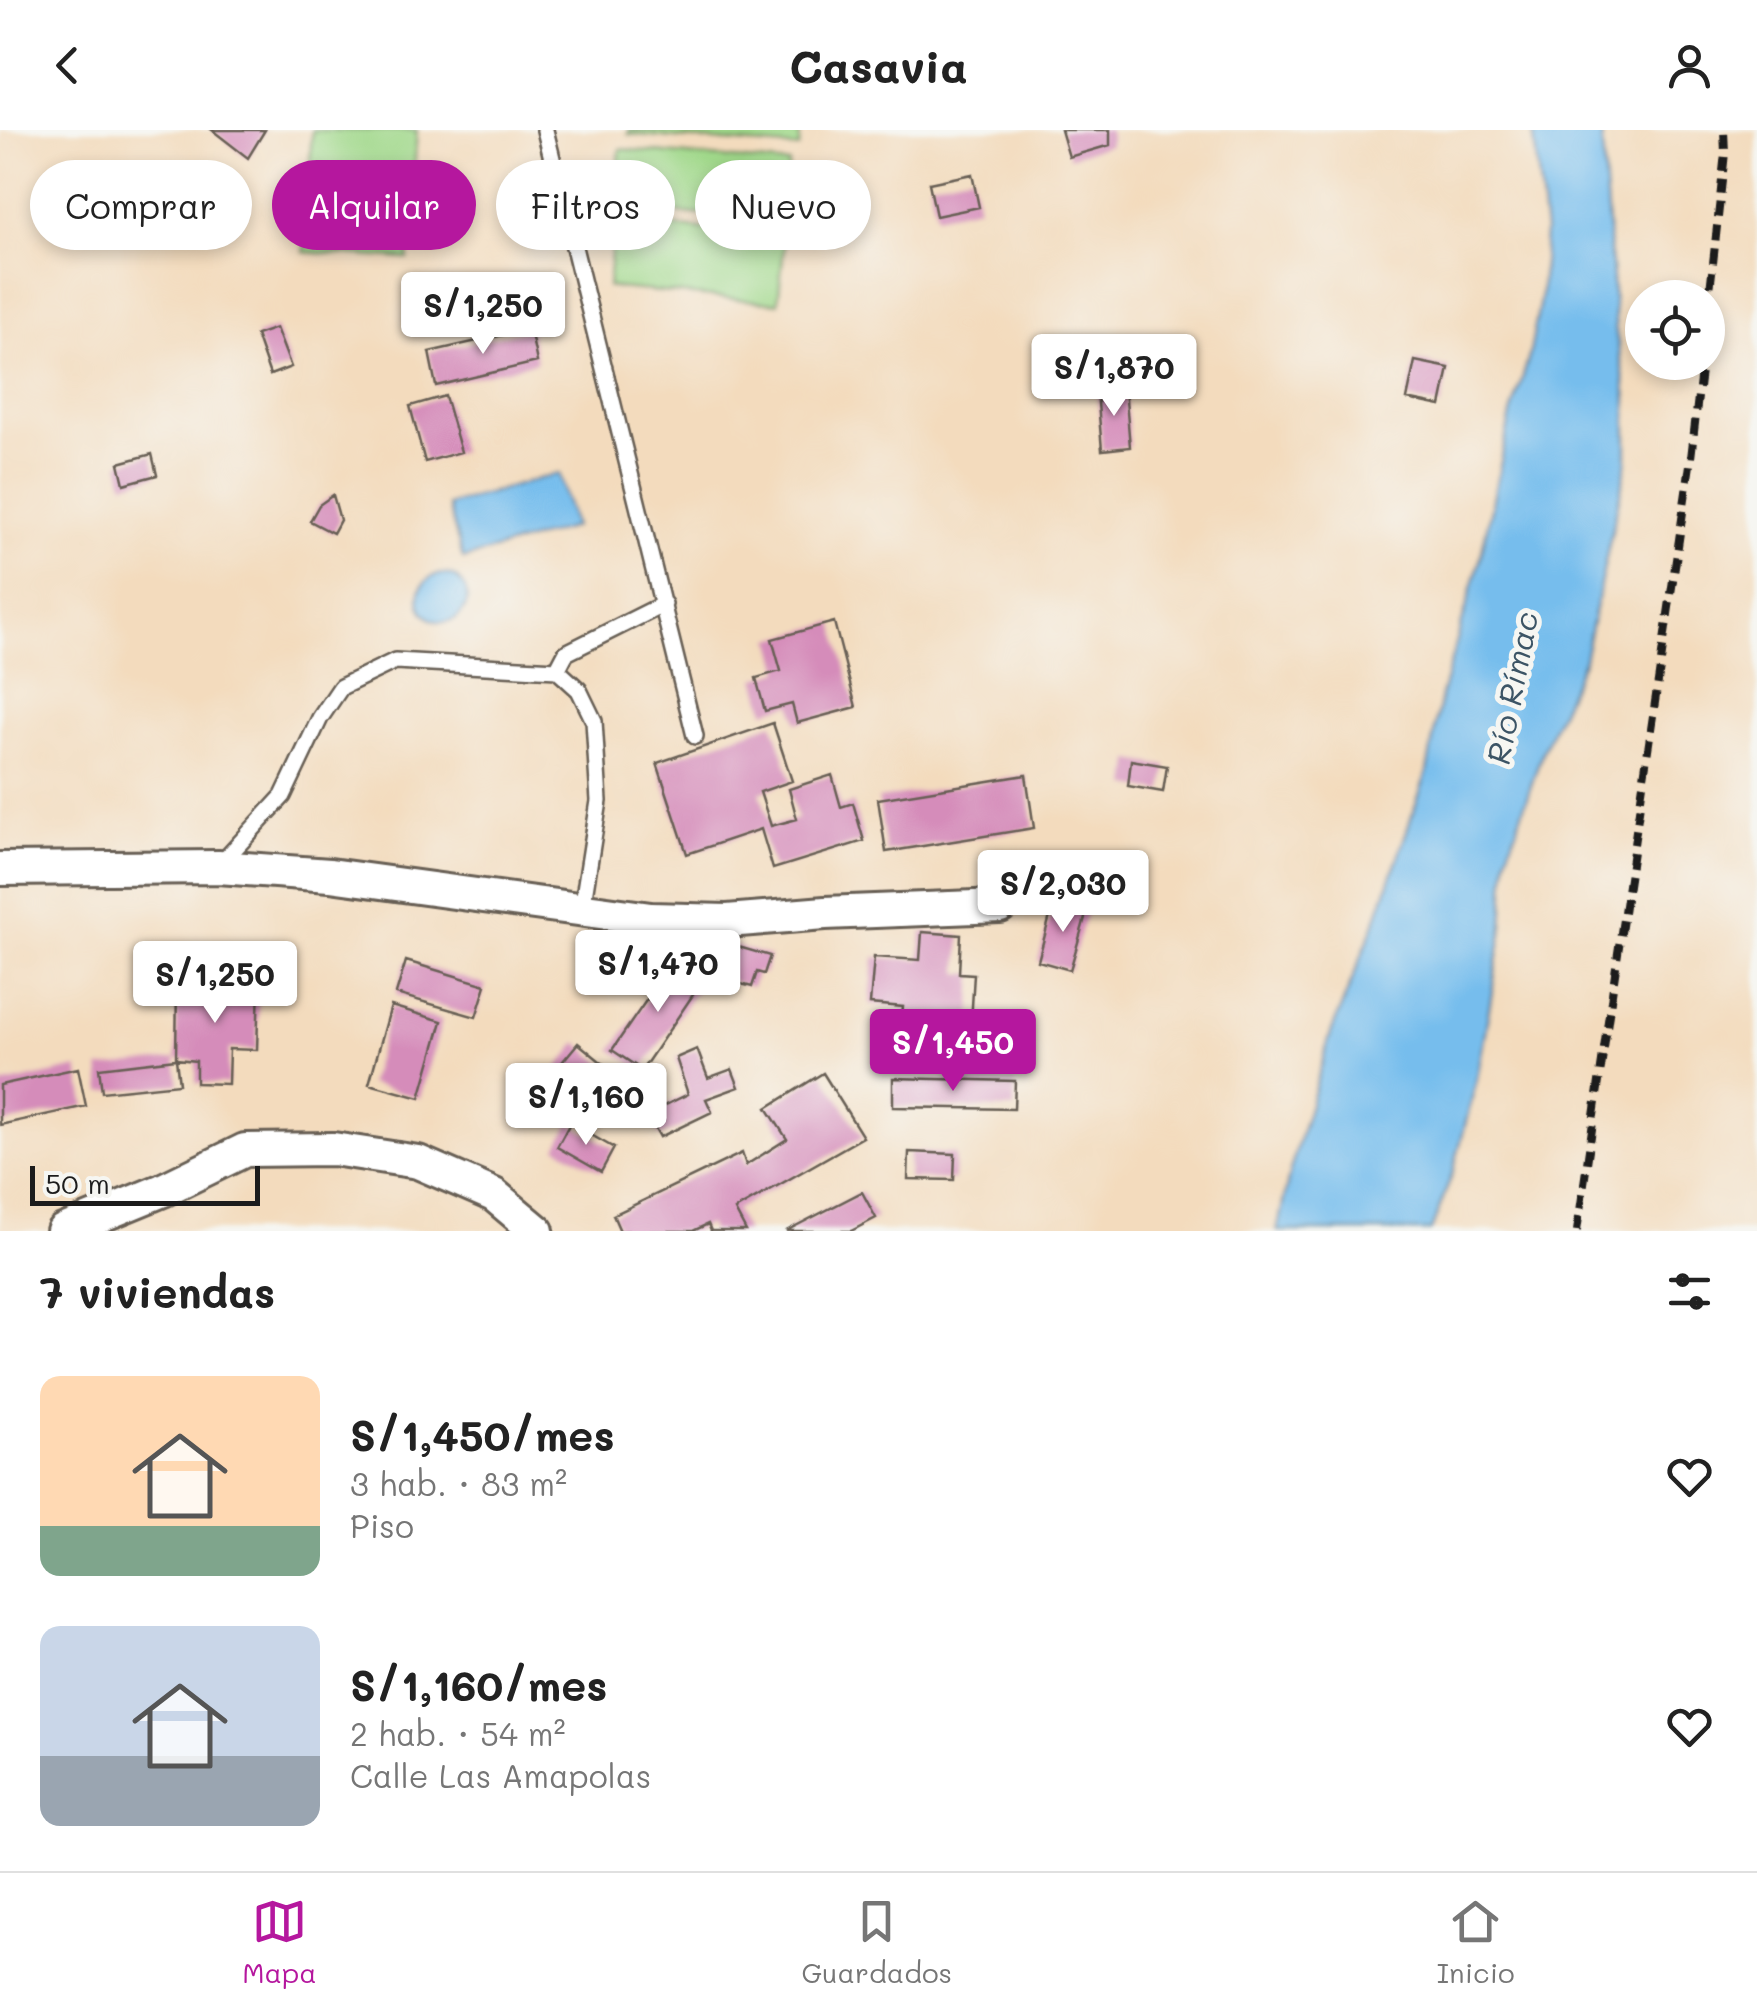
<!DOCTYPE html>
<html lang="es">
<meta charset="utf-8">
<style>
:root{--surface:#fff;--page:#f6f6f6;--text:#222;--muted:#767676;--line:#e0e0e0;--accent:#b5179e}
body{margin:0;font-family:Mali,sans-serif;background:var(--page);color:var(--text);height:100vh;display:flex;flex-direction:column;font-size:38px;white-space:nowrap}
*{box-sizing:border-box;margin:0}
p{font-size:32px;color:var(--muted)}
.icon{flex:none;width:55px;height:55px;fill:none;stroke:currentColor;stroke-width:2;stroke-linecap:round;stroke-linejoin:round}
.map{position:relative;height:1101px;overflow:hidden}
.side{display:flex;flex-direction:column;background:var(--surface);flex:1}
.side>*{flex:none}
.top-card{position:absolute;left:30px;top:30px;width:1000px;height:90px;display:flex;gap:20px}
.tools{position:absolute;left:1625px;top:150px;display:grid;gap:20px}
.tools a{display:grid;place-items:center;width:100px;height:100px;border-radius:50%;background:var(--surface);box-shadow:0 5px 15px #0003;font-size:50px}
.scale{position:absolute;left:30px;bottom:25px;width:230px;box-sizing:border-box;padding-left:10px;border:5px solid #1c1c1c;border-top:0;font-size:28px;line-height:35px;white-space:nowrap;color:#1c1c1c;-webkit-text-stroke:8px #f6f6f2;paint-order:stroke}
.price{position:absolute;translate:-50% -85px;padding:0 22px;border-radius:10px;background:#fff;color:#222;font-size:32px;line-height:65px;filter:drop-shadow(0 2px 5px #0008)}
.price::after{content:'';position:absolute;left:50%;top:60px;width:30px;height:22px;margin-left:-15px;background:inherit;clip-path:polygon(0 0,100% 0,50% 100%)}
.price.selected{background:var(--accent);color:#fff}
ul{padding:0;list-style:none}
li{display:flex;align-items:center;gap:30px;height:250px;padding:0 40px}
li span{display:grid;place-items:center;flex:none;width:280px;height:200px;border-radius:20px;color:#555}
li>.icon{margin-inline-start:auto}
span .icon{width:120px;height:120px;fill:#fffc;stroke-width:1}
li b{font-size:42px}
h2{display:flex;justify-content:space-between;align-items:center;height:120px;padding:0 40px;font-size:42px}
.pill{padding:0 35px;border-radius:45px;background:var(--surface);box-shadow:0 5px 15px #0003;font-size:35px;line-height:90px}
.pill.selected{background:var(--accent);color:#fff}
header{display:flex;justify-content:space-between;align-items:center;height:130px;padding:0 40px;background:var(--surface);font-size:45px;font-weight:700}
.menu{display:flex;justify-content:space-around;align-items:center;height:140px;border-top:2px solid var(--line);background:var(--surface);font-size:28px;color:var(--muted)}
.menu a{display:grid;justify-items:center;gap:5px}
.menu .selected{color:var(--accent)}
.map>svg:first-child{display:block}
.green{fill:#a0d88a;stroke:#5e7a53;stroke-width:2.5}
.water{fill:#76bded;stroke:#496c84;stroke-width:2.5}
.building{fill:#d58cba}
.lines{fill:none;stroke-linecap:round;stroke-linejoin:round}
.lane-casing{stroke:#675f54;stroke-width:20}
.street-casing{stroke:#675f54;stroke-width:38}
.lane{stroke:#fff;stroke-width:15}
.street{stroke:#fff;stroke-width:32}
.rail{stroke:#1c1c1c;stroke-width:8;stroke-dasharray:15 8;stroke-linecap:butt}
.labels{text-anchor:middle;stroke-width:10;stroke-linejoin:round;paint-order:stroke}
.water-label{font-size:32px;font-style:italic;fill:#3c5465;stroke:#f6f6f2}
</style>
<header><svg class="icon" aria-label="back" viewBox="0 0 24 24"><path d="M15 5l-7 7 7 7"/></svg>Casavia<svg class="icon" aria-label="person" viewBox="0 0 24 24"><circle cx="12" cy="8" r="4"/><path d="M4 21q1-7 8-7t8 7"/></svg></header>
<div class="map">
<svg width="1757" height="1101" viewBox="0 0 1757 1101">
<rect width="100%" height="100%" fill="#f6f6f2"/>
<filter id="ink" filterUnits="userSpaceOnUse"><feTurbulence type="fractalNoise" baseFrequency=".01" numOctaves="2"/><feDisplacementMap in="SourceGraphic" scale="20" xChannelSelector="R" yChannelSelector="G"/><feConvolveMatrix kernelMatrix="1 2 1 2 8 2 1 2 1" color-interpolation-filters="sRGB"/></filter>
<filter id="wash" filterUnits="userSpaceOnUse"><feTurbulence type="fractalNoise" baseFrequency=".0048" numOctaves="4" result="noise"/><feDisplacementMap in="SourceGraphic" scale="40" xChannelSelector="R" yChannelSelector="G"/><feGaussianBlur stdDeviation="2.25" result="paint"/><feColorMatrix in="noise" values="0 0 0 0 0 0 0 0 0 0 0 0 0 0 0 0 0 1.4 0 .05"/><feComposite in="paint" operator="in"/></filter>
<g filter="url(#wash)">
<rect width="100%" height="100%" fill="#f3dbbd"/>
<path class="green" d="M 312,0 L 417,0 L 408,129 L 304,122 Z
M 629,0 L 800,0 L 799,18 L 628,4 Z
M 620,19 L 789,34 L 784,92 L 615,77 Z
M 614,91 L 785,107 L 778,173 L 608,157 Z"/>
<path class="water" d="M 1533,0 L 1601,0 L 1616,201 L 1627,268 L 1627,332 L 1584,529 L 1543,620 L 1507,727 L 1503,798 L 1477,949 L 1453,1042 L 1431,1101 L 1277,1101 L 1290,1041 L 1331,903 L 1378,785 L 1427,642 L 1441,565 L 1480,430 L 1511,284 L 1529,227 L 1541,165 L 1545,101 Z
M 559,343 L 574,397 L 463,429 L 448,375 Z
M419 468a24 24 0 1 1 48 0a24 24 0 1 1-48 0Z"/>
<g id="blocks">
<path class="building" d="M 212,0 L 265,0 L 248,28 Z
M 1061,0 L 1110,0 L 1110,15 L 1069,27 Z
M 972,44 L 979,77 L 936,86 L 929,53 Z
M 276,198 L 291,237 L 270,245 L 256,205 Z
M 530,199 L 537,232 L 436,256 L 429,222 Z
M 1415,231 L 1449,238 L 1441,276 L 1407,269 Z
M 1125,258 L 1130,317 L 1102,320 L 1097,261 Z
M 445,266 L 461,322 L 425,332 L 410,276 Z
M 152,324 L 157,345 L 124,354 L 119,333 Z
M 333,365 L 340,390 L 333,403 L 310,391 L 319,375 Z
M 834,492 L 856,577 L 797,593 L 792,574 L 765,581 L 756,548 L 781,541 L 772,509 Z
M 773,593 L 792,651 L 760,662 L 771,696 L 797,689 L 789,659 L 832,645 L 841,677 L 853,673 L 864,711 L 773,739 L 761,699 L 687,724 L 657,633 Z
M 1131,630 L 1167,636 L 1163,662 L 1128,656 Z
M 1026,645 L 1034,698 L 886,722 L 878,669 Z
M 1089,774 L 1070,840 L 1038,831 L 1053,775 Z
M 922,802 L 961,805 L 959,843 L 974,844 L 970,909 L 900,904 L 903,877 L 870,874 L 874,827 L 920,830 Z
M 711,809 L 770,826 L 764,844 L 757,842 L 752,857 L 712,846 L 714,839 L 703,836 Z
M 674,830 L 703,850 L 642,940 L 612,920 Z
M 406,831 L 486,855 L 476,887 L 396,864 Z
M 177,852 L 259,854 L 257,920 L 229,919 L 228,954 L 196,953 L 196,931 L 176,929 Z
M 391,876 L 442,891 L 420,968 L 369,954 Z
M 578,913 L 606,936 L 561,990 L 533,967 Z
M 697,919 L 708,948 L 732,939 L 739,957 L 706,969 L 712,982 L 660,1007 L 647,984 L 688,964 L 676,928 Z
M 176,929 L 179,954 L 102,962 L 99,938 Z
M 78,938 L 86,976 L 0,995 L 0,955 Z
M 823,943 L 863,1007 L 735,1080 L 746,1101 L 711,1101 L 708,1094 L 693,1101 L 620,1101 L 613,1085 L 742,1023 L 746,1035 L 787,1009 L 767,978 Z
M 893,948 L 1015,951 L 1014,979 L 893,977 Z
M 570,993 L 614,1018 L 601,1042 L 557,1017 Z
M 909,1022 L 955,1024 L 954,1050 L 908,1049 Z
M 862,1062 L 876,1088 L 851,1101 L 786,1101 Z"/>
</g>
</g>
<g filter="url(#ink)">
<use href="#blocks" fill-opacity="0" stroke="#675f54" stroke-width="2.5"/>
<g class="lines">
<g class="lane-casing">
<path id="lane" d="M 545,0 L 695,606
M 557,540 L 566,523 L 664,474
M 218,737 L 283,666 L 320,588 L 341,557 L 395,531 L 557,540 L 579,560 L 594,591 L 599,671 L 582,779"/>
</g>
<g class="street-casing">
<path id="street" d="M 0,739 L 218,737 L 330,745 L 651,789 L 727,791 L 825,783 L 1000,776
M 63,1101 L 163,1060 L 245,1020 L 333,1019 L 418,1032 L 494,1065 L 537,1101"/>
</g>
<use href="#lane" class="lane"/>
<use href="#street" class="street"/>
<path class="rail" d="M 1708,179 L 1725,23 L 1724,0
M 1577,1101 L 1691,328 L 1702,232"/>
</g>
</g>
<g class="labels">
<g class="water-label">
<text transform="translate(1513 558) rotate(-79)" y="11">Río Rímac</text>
</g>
</g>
</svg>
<div class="tools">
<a><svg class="icon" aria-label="locate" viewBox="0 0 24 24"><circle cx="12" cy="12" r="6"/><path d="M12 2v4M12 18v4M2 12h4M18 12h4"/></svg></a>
</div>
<div class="scale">50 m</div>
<b class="price" style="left:483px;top:227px">S/1,250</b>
<b class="price" style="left:1114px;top:289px">S/1,870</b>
<b class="price" style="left:1063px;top:805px">S/2,030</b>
<b class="price" style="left:658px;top:885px">S/1,470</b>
<b class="price" style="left:215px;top:896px">S/1,250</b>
<b class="price selected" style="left:953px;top:964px">S/1,450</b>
<b class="price" style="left:586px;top:1018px">S/1,160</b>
<div class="top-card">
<a class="pill">Comprar</a>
<a class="pill selected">Alquilar</a>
<a class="pill">Filtros</a>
<a class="pill">Nuevo</a>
</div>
</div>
<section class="side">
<h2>7 viviendas<svg class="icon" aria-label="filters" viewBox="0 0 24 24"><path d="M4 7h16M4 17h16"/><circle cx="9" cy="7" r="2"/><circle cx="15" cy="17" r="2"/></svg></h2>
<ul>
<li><span style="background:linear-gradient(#ffd9b3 75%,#7fa58c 0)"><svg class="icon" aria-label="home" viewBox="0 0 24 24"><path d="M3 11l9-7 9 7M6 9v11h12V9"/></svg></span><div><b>S/1,450/mes</b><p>3 hab. · 83 m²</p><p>Piso</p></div><svg class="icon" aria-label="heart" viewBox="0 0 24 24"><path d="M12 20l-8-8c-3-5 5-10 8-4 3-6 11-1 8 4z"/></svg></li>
<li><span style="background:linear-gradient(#c9d6e8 65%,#9aa5b1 0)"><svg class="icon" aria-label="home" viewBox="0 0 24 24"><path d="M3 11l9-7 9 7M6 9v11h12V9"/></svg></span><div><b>S/1,160/mes</b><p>2 hab. · 54 m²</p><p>Calle Las Amapolas</p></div><svg class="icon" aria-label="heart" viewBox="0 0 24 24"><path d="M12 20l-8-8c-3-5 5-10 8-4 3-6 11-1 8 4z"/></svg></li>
</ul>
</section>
<nav class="menu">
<a class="selected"><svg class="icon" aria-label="map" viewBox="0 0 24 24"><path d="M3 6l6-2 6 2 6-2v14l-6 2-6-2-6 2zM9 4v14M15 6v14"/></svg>Mapa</a>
<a><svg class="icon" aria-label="saved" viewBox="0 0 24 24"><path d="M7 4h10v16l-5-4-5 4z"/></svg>Guardados</a>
<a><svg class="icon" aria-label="home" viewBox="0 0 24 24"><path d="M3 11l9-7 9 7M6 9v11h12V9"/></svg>Inicio</a>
</nav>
